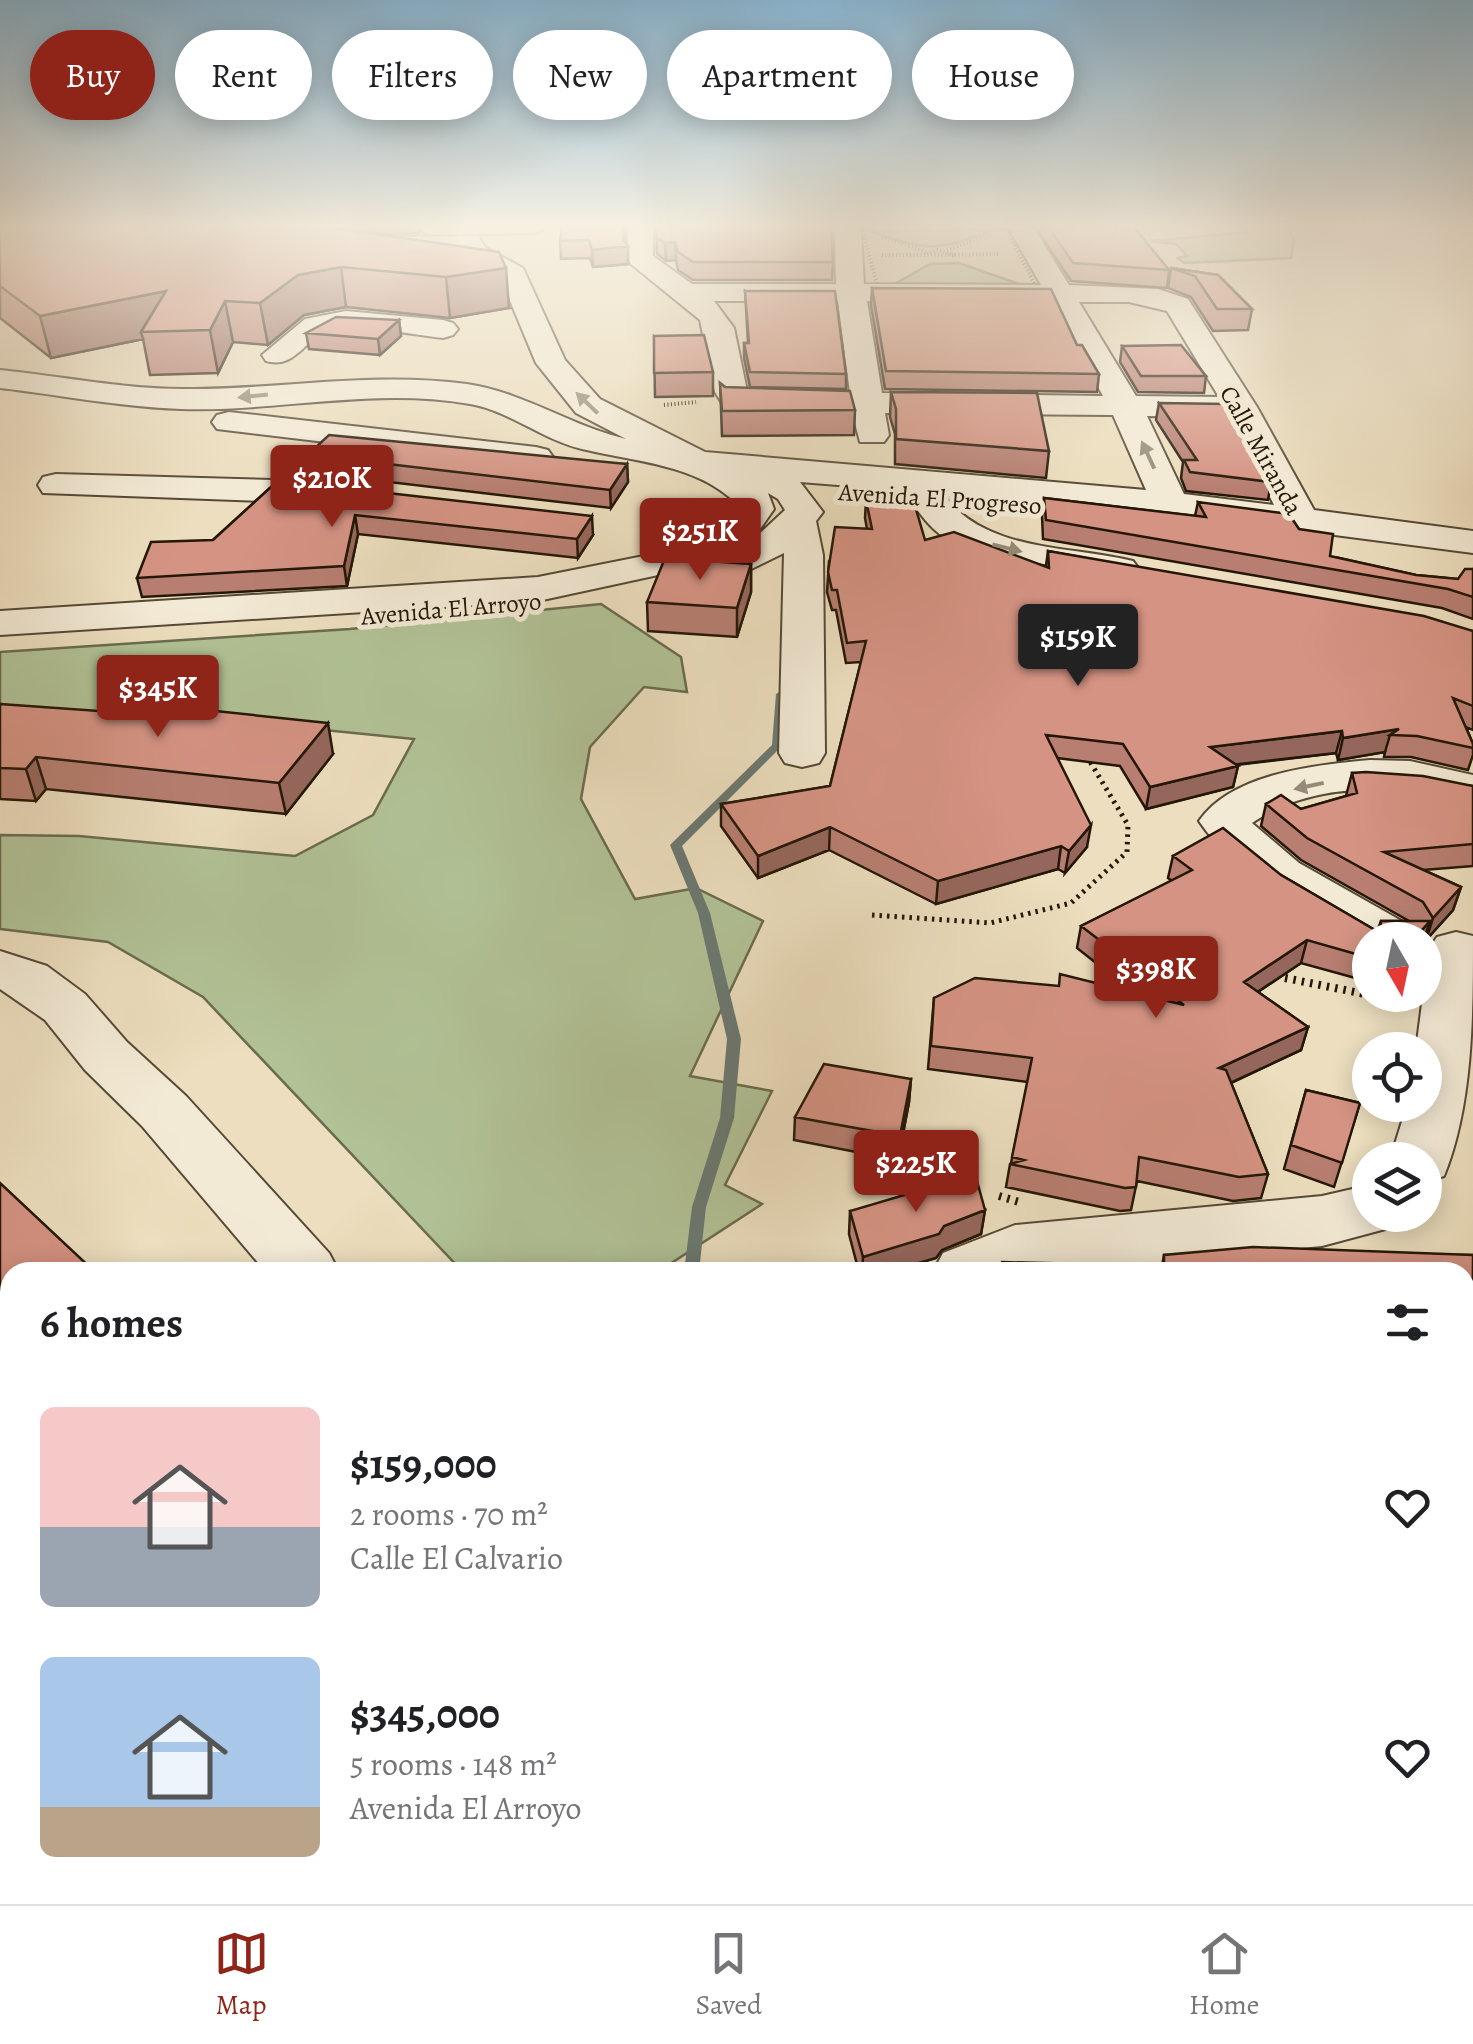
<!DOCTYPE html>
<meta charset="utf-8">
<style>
:root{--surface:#fff;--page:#f6f6f6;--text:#202124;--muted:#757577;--line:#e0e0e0;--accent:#8f2418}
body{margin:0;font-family:Alegreya,serif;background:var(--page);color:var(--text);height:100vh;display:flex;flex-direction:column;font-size:38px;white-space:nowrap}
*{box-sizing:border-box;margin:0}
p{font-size:32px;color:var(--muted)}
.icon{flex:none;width:55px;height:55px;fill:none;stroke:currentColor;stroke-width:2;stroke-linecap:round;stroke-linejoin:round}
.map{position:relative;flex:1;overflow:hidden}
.side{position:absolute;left:0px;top:1262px;width:1475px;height:642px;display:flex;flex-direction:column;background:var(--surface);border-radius:30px 30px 0 0;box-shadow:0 5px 25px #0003}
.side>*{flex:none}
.top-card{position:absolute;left:30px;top:30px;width:1415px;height:90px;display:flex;gap:20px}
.needle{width:65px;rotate:171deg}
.tools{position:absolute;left:1352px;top:922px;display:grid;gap:20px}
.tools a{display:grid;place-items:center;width:90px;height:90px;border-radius:50%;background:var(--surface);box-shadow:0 5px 25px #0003;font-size:50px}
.price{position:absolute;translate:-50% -85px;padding:0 22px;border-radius:10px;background:var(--accent);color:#fff;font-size:32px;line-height:65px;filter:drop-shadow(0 2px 5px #0008)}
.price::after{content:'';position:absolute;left:50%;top:60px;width:30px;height:22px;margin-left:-15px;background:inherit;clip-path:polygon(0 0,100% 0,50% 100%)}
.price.on{background:#222;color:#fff}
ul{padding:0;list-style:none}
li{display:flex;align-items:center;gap:30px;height:250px;padding:0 40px}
li span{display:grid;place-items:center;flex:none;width:280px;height:200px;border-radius:15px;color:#555}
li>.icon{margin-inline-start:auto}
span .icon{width:120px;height:120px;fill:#fffc;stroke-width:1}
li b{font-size:42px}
h2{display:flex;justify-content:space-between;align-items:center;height:120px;padding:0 40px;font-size:42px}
.pill{padding:0 35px;border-radius:45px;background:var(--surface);box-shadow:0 5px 25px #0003;font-size:35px;line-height:90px}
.pill.on{background:var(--accent);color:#fff}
.tab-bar{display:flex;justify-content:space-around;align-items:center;height:140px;border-top:2px solid var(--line);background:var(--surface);font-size:28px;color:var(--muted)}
.tab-bar a{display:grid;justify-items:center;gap:5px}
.tab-bar .on{color:var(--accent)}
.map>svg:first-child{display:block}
.green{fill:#b1c296;stroke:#6a6c4e;stroke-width:2.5}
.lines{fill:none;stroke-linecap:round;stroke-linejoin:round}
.stream{fill:#6b7972;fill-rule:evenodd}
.minor-casing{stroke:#564935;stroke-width:4}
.path-far2{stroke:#241707;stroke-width:4;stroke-dasharray:1 2.5;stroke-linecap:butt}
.path-far1{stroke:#241707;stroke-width:5;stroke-dasharray:2.5 5;stroke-linecap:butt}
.path{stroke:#241707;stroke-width:8;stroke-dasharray:2.5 6;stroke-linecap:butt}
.minor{fill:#f3ead5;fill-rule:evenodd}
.wall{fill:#b77e71;stroke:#241707;stroke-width:2.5}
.shaded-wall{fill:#95675c;stroke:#241707;stroke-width:2.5}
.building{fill:#d59383;stroke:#241707;stroke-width:2.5}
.oneway{fill:#968b78}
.labels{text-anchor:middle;stroke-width:10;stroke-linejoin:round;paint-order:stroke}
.far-street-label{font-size:25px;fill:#241707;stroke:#f3ead5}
</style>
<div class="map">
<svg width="1473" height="1904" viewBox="0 0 1473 1904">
<rect width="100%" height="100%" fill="#ecdebe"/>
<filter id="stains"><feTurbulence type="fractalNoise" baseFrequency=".002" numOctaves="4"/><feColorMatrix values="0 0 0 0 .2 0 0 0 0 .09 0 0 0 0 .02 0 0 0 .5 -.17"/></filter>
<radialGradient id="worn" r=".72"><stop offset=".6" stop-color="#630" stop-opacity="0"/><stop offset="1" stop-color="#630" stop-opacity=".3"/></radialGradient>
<path class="green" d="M 1240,225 L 1287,225 L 1294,240 L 1291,258 L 1184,263 L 1178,258 L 1187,256 L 1176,244 L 1151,241 L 1247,232 Z
M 993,230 C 936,251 930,252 872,232 Z
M 959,263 L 1022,285 L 891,286 L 930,264 Z
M 601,604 L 681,657 L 687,692 L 644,687 L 590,747 L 581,799 L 635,899 L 696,888 L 763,921 L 690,1076 L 772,1091 L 725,1185 L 762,1204 L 670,1264 L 669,1272 L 463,1272 L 203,997 L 108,942 L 0,929 L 0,835 L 79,836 L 295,856 L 373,815 L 414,739 L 235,721 L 0,706 L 0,652 L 350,629 Z"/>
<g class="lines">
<path class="stream" d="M 781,691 L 786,694 L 782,746 L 682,846 L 710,913 L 741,1039 L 734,1118 L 706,1207 L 699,1272 L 684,1272 L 692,1207 L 720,1118 L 727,1039 L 698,913 L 670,845 L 772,745 L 776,694 Z"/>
<g class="minor-casing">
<path id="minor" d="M 421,225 L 549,225 L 536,233 L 432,235 L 423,232 Z
M 629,225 L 653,225 L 653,256 L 692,284 L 836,284 L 835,234 L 825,225 L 855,225 L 861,231 L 864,284 L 1041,285 L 1007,225 L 1032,225 L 1069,285 L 1158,289 L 1188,299 L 1257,407 L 1314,510 L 1473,531 L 1473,553 L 1327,534 L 1322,544 L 1309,547 L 1296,544 L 1287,529 L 1170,514 L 943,494 C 986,553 1069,545 1133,561 L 1139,569 L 1133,577 C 1095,587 978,560 945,538 C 929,527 920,514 909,498 L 913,491 L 800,482 L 823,512 L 816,521 L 823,555 L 825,753 L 819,763 L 802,767 L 785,763 L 779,753 L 784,553 L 741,574 L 727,578 L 713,574 L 709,564 L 538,601 L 0,635 L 0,611 L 538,577 L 679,549 L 711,535 L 732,518 L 737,504 C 697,464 636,462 582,449 C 543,440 510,411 470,404 C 373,387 278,412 181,409 C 121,407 60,395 0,388 L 0,370 C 60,376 123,389 183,389 C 278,390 371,371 467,384 C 523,392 571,426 626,439 L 576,413 L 536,363 L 501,279 L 468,260 L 461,250 L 357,251 L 353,245 L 357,239 L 366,237 L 478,236 L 486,248 L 523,268 L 565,360 L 600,399 L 705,452 L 1146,490 L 1113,415 L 885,413 L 889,435 L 884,442 L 860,442 L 852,412 L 725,408 L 715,392 L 700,320 L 631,264 L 627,258 ZM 714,301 L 838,301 L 850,393 L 747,391 L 734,328 ZM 867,301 L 1051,302 L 1103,396 L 882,393 ZM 1079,302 L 1129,302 L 1167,311 L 1219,397 L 1136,396 ZM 1147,416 L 1230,417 L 1274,505 L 1184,494 ZM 768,493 L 778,499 L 785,510 L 755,538 L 753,539 L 774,509 Z
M 346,311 L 443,320 L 453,323 L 458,329 L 453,335 L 443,338 C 413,335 354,322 326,332 C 303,341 295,369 266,361 L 262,355 L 305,319 Z
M 229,412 L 536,447 L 548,450 L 553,457 L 548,464 L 536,467 L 217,429 L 212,422 L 217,415 Z
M 56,474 L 345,482 L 358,485 L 363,493 L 358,501 L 345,504 L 43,493 L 38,485 L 43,477 Z
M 1370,760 L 1410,761 L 1473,775 L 1473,805 C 1400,786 1319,778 1252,823 L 1299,863 L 1414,928 L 1422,940 L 1370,940 L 1370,949 C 1308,913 1241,882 1199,821 C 1232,773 1316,765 1370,760 Z
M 1456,932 L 1473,936 C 1473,1015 1473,1105 1444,1176 L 1425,1182 L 1425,1160 L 1390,1160 L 1407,1105 L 1425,1105 L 1425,1050 L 1416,1050 L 1429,949 L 1437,937 Z
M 0,951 L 47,966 L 85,994 L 127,1042 L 186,1096 L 329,1253 L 339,1272 L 266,1272 L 142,1126 L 85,1070 L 45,1020 L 0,989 Z
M 1370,1185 L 1370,1215 L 1400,1215 L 1393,1227 L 1322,1246 L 1058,1272 L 933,1272 L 943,1253 L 1015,1225 L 1322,1196 Z
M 1465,1469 L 1473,1469 L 1473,1537 L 1465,1537 Z
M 0,1500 L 10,1504 L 10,1583 L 0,1579 Z
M 1465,1736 L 1473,1739 L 1473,1827 L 1465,1824 Z
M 10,1745 L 10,1835 L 0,1836 L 0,1746 Z"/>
</g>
<path class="path-far2" d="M 1007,229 L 1036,287 L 878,288 L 862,230 Z
M 882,237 L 926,252
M 947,250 L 992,234
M 882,255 L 955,255 L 937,250 L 924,255
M 955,255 L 999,254
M 664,405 L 696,402"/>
<path class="path-far1" d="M 872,915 L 990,923 L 1071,903 L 1127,852 L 1128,825 L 1086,755"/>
<path class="path" d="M 1285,978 L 1370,995
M 1370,995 L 1401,1001
M 999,1196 L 1019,1202"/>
<use href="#minor" class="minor"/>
</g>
<path class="wall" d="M 0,225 L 420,225 L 419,233 L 392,234 L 370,233 L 509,308 L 450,318 L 346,307 L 304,315 L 268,345 L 233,342 L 218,373 L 150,375 L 143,339 L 51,358 L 0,318 Z
M 562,225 L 625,243 L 628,264 L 593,267 L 590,258 L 561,259 L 560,241 Z
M 656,225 L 833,262 L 832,280 L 693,280 L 678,270 L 676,260 L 666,261 L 657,254 Z
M 1034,225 L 1132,225 L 1169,270 L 1167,288 L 1071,281 Z
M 1171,268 L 1218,275 L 1252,309 L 1248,330 L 1213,331 L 1191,297 L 1168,288 Z
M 872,288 L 1077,345 L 1099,374 L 1097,392 L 885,389 L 871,305 Z
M 745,291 L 846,374 L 846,389 L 750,387 L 744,358 L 744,343 L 748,343 Z
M 399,320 L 401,336 L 380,355 L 309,349 L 306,333 Z
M 654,336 L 713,372 L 713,396 L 655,397 Z
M 1122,346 L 1206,376 L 1204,393 L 1138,392 L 1120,362 Z
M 720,383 L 725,387 L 855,410 L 854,435 L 722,436 Z
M 891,392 L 1049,451 L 1046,478 L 895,464 L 895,434 L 890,417 Z
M 1159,403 L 1271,482 L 1268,500 L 1186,491 L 1181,478 L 1183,462 L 1156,420 Z
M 302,460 L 627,464 L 628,482 L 611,508 L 364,479 L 305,478 Z
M 271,487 L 593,535 L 578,558 L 358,534 L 347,586 L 142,597 L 137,578 L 213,540 Z
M 1044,498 L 1195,516 L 1198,502 L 1299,529 L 1330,556 L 1416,575 L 1458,579 L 1473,569 L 1473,619 L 1442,608 L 1043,539 L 1042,516 Z
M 866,500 L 925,540 L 1046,566 L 1048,551 L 1473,631 L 1473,730 L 1466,727 L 1473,744 L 1473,755 L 1468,770 L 1411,757 L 1384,757 L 1385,752 L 1338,760 L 1336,753 L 1236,765 L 1238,766 L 1233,787 L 1146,809 L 1120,766 L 1057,758 L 1087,847 L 1065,873 L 1058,869 L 936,904 L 829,850 L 758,878 L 721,826 L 721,804 L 830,786 L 861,662 L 846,663 L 836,610 L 832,610 L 827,592 L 829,561 L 867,529 L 865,518 Z
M 751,564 L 751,592 L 737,637 L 648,631 L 647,602 Z
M 0,704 L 333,754 L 286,814 L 46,789 L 36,801 L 0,799 Z
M 1352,773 L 1473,786 L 1473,866 L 1423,870 L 1461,887 L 1453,910 L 1426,940 L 1425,938 L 1424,940 L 1370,940 L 1370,982 L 1301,963 L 1258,992 L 1308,1027 L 1301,1050 L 1231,1083 L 1268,1174 L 1261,1198 L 1233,1201 L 1137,1181 L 1131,1210 L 1120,1211 L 1006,1187 L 1010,1164 L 1011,1163 L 1028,1082 L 928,1069 L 934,998 L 1133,992 L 1077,948 L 1081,926 L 1172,881 L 1168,878 L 1173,856 L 1281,875 L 1375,930 L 1378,929 L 1381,921 L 1409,921 L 1301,860 L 1261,826 L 1266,804 L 1301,809 L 1346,796 Z
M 911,1079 L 909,1102 L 898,1160 L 794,1140 L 795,1117 Z
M 1306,1090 L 1360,1103 L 1334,1187 L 1284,1169 Z
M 985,1210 L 981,1234 L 942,1250 L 936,1258 L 888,1272 L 859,1272 L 849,1234 L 850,1211 Z
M 1164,1255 L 1473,1255 L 1473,1466 L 1470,1466 L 1465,1475 L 1465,1272 L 1162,1266 Z
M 1473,1516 L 1473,1737 L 1466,1732 L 1465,1735 L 1465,1517 Z
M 1304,1895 L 1465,1895 L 1473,1904 L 1307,1904 Z"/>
<path class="shaded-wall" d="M 624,225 L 626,225 L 624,247 L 628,246 L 628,264 L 593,267 L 592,250 Z
M 675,242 L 676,260 L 666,261 L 665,243 Z
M 341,267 L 346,307 L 304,315 L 268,345 L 260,303 L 298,275 Z
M 506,268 L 509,308 L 450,318 L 446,277 Z
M 166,291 L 141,332 L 143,339 L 51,358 L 40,316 Z
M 225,301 L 233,342 L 218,373 L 210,330 Z
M 399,320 L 401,336 L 380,355 L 378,339 Z
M 627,464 L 628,482 L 611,508 L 610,490 Z
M 355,515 L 358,534 L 347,586 L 344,566 Z
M 592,516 L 593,535 L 578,558 L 577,539 Z
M 751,564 L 751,592 L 737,637 L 737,608 Z
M 328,723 L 333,754 L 286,814 L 279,783 Z
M 1399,729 L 1390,735 L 1385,752 L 1338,760 L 1343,738 Z
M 1342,731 L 1336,753 L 1205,768 L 1210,747 Z
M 36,757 L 46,789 L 36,801 L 26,769 Z
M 1238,766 L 1233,787 L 1146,809 L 1150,787 Z
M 1091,825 L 1087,847 L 1065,873 L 1069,851 Z
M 830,827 L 829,850 L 758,878 L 758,856 Z
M 1061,846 L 1058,869 L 936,904 L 938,881 Z
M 1461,887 L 1453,910 L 1426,940 L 1433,918 Z
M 1430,921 L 1424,940 L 1413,940 Z
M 1307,940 L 1301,963 L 1238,1005 L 1244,982 Z
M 1308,1027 L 1301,1050 L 1213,1091 L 1219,1068 Z
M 911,1079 L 909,1102 L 898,1160 L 900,1136 Z
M 985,1210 L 981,1234 L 942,1250 L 936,1258 L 888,1272 L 862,1272 L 863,1257 Z
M 10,1379 L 10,1410 L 0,1417 L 0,1386 Z"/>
<path class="building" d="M 0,225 L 313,225 L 499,252 L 506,268 L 446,277 L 341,267 L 298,275 L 260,303 L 225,301 L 210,330 L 141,332 L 166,291 L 40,316 L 0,286 Z
M 562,225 L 624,225 L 623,240 L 628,246 L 592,250 L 589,240 L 560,241 Z
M 656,225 L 831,225 L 833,262 L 693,262 L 678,252 L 675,242 L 665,243 L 656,237 Z
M 1047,225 L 1132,225 L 1169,270 L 1073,263 Z
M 1171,268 L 1218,275 L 1252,309 L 1217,309 L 1195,276 Z
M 872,288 L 1051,289 L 1077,345 L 1082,345 L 1099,374 L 886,371 Z
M 745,291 L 835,291 L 846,374 L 750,372 L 744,343 L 749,343 Z
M 336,317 L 399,320 L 378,339 L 306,333 Z
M 704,335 L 713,372 L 654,373 L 654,336 Z
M 1181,345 L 1206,376 L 1141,376 L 1122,346 Z
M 720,383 L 725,387 L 850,391 L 855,410 L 722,411 Z
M 891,392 L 1037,393 L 1049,451 L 896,439 L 896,409 Z
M 1159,403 L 1228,404 L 1271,482 L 1190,472 L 1184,460 L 1197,460 Z
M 329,435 L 627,464 L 610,490 L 362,461 L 302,460 Z
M 271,487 L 361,490 L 592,516 L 577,539 L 355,515 L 344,566 L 137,578 L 151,542 L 213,540 Z
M 1044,498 L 1206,517 L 1198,502 L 1289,514 L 1299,529 L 1333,534 L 1330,556 L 1416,575 L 1458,579 L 1465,569 L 1473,569 L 1473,597 L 1448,589 L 1046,520 Z
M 913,499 L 925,540 L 954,532 L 1049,568 L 1048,551 L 1424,616 L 1473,631 L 1473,706 L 1453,698 L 1473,744 L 1473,748 L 1417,736 L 1390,735 L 1399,729 L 1343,738 L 1342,731 L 1210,747 L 1238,766 L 1150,787 L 1123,744 L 1046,735 L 1091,825 L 1069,851 L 1061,846 L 938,881 L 830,827 L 758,856 L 721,804 L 830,786 L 866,641 L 847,643 L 837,590 L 832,590 L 828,572 L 835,527 L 872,529 L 866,500 Z
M 665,558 L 751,564 L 737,608 L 647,602 Z
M 0,704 L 141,714 L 149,704 L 328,723 L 279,783 L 36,757 L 26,769 L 0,768 Z
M 1366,772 L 1423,776 L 1473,786 L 1473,844 L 1384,852 L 1461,887 L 1433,918 L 1423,902 L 1307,838 L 1266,804 L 1281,795 L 1301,809 L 1357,793 L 1352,773 Z
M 1223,828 L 1281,875 L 1375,930 L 1380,929 L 1381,921 L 1430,921 L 1413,940 L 1370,940 L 1370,958 L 1307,940 L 1244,982 L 1308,1027 L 1219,1068 L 1226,1070 L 1268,1174 L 1239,1177 L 1139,1157 L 1136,1187 L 1125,1188 L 1010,1164 L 1024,1160 L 1012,1157 L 1032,1058 L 931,1046 L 934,998 L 975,978 L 1059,986 L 1060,974 L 1184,1005 L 1081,926 L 1192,870 L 1173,856 Z
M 824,1064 L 911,1079 L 900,1136 L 795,1117 Z
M 1306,1090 L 1360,1103 L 1342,1163 L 1291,1145 Z
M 975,1174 L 985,1210 L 944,1226 L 939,1234 L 863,1257 L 850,1211 Z
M 0,1183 L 95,1272 L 10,1272 L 10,1379 L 0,1386 Z
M 1253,1247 L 1473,1255 L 1472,1460 L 1465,1460 L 1465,1272 L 998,1272 L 1002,1262 L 1164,1266 L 1164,1255 Z
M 1473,1516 L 1473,1718 L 1465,1719 L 1465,1517 Z
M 1465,1815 L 1473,1817 L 1473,1904 L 1324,1904 L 1321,1895 L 1465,1895 Z"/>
<defs><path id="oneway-solid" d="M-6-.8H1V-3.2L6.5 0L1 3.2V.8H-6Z" transform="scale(2.5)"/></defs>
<g class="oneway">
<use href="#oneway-solid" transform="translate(253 396) rotate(174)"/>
<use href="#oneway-solid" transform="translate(587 403) rotate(-136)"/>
<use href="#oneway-solid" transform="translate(1148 455) rotate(-115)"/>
<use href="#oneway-solid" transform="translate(1007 548) rotate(14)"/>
<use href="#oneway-solid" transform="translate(1309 786) rotate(168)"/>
</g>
<linearGradient id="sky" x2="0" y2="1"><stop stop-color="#89b7d5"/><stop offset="0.46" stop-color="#f6f0e2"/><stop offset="1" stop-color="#f6f0e2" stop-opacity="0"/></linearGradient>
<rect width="1473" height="491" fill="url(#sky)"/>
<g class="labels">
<g class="far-street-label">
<text transform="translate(1262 450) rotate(61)" y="9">Calle Miranda</text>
<text transform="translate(940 498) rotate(4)" y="9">Avenida El Progreso</text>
<text transform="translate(451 608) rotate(-5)" y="9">Avenida El Arroyo</text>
</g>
</g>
<rect width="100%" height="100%" filter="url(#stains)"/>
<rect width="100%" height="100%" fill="url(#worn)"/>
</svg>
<div class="tools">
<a><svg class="needle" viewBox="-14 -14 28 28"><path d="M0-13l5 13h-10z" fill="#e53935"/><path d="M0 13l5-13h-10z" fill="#757577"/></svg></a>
<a><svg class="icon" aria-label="locate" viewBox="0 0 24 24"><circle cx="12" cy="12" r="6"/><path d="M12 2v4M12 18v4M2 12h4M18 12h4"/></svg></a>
<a><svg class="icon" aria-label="layers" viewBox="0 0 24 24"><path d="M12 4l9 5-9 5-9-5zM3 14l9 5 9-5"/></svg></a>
</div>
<b class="price" style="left:332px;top:530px">$210K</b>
<b class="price" style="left:700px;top:583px">$251K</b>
<b class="price on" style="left:1078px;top:689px">$159K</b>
<b class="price" style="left:158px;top:740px">$345K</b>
<b class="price" style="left:1156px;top:1021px">$398K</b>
<b class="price" style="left:916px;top:1215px">$225K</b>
<div class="top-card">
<a class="pill on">Buy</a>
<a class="pill">Rent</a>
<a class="pill">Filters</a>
<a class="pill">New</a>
<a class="pill">Apartment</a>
<a class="pill">House</a>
</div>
<section class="side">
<h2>6 homes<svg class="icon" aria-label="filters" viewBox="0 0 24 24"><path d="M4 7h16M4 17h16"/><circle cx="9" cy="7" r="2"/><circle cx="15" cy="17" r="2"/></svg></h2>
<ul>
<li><span style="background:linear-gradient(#f6c9c9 60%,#9aa5b1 0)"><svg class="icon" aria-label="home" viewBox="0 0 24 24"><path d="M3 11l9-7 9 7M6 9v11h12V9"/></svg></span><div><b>$159,000</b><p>2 rooms · 70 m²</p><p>Calle El Calvario</p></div><svg class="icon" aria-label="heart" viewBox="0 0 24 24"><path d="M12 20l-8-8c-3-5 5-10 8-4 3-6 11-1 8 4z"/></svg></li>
<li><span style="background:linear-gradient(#a9c7e8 75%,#b9a48a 0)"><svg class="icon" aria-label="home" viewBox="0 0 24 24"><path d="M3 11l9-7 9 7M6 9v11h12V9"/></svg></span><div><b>$345,000</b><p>5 rooms · 148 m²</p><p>Avenida El Arroyo</p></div><svg class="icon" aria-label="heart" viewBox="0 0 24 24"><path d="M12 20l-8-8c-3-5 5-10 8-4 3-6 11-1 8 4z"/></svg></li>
</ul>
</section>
</div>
<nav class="tab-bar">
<a class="on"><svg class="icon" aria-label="map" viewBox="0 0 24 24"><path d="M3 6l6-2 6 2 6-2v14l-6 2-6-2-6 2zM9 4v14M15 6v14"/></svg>Map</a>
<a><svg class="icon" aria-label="saved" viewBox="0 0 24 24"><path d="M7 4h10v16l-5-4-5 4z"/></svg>Saved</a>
<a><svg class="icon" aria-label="home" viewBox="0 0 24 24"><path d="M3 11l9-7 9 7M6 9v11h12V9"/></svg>Home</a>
</nav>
